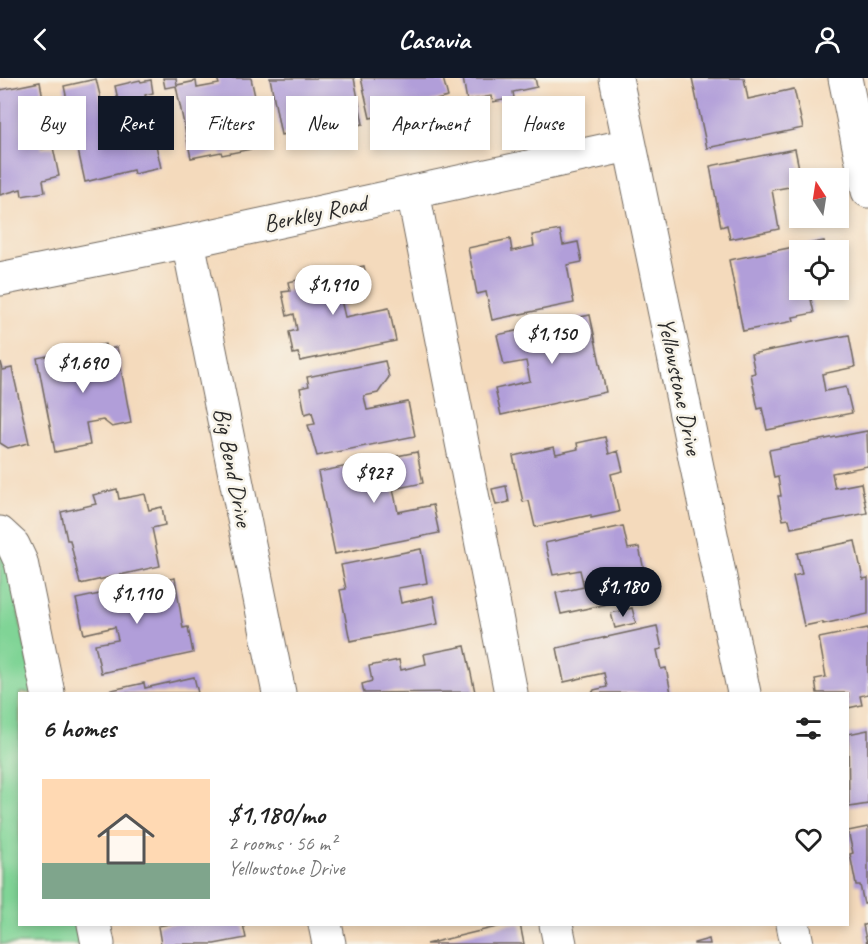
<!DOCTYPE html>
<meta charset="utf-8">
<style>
:root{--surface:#fff;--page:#f6f6f6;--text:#222;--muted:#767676;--line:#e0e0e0;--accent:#111827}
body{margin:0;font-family:Caveat,sans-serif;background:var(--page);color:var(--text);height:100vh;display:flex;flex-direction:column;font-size:22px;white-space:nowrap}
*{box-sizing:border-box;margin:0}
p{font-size:20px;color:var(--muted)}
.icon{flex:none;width:33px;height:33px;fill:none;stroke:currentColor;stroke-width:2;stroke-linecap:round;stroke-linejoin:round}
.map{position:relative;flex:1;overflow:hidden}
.details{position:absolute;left:18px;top:614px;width:831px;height:234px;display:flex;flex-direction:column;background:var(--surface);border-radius:0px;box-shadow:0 3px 9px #0003}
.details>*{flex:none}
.top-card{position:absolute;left:18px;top:18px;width:832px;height:54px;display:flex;gap:12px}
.needle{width:39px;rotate:348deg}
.fabs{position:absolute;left:789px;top:90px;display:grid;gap:12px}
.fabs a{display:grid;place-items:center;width:60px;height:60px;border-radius:0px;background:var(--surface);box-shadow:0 3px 9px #0003;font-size:30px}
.price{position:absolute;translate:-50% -51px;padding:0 14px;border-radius:21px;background:#fff;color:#222;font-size:20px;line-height:39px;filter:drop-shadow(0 2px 3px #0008)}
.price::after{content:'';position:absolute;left:50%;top:36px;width:18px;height:14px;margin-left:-9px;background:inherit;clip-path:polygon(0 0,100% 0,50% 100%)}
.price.active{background:var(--accent);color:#fff}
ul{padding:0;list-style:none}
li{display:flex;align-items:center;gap:18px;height:150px;padding:0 24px}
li+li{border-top:2px solid var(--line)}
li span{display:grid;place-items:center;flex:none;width:168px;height:120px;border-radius:0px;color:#555}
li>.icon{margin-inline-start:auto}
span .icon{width:72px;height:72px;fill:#fffc;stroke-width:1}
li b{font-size:26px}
h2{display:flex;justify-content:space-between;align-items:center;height:72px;padding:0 24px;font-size:26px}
.chip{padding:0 21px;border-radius:0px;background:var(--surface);box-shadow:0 3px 9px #0003;font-size:21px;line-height:54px}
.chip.active{background:var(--accent);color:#fff}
header{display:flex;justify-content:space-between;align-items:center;height:78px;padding:0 24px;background:var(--accent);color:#fff;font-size:27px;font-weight:600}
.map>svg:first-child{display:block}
.green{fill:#80d496;stroke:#568060;stroke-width:1.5}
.building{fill:#b19ed9}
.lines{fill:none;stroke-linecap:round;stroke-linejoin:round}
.minor-casing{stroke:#71685e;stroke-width:35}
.minor{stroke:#fff;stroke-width:33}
.labels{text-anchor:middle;stroke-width:5;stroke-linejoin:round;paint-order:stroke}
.street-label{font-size:24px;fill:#2b2b2b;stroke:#f7f3e8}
</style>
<header><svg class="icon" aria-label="back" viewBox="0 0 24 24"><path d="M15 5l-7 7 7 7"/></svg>Casavia<svg class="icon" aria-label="person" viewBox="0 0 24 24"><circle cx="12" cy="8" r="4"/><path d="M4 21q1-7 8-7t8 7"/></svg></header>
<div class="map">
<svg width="868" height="866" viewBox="0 0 868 866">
<rect width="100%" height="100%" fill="#f7f3e8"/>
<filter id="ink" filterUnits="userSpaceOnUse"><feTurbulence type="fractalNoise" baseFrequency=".0167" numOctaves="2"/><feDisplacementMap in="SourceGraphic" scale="12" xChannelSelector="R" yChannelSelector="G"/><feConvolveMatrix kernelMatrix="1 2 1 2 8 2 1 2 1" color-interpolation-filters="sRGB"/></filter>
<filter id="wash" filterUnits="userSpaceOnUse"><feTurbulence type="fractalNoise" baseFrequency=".008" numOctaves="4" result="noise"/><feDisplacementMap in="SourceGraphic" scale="24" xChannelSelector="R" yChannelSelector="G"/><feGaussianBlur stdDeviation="1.35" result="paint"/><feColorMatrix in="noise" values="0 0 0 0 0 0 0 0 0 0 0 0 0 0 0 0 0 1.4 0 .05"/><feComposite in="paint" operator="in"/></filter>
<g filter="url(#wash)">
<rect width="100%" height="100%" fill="#f4dabc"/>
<path class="green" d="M 0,444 L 35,615 L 20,615 L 20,846 L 81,846 L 85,866 L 0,866 Z"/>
<g id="blocks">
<path class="building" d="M 163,0 L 176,0 L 177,7 L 196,3 L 197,10 L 219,6 L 217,0 L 251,0 L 259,37 L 254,38 L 261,69 L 222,77 L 221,74 L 191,80 L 176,8 L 165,10 Z
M 270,0 L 354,0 L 363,46 L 330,53 L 330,50 L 320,52 L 321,56 L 295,61 L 293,55 L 281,57 Z
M 361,0 L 443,0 L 448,19 L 424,25 L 425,29 L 408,33 L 409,37 L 391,41 L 390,36 L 370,40 Z
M 463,0 L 535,0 L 537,9 L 513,14 L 514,20 L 493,24 L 491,18 L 467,23 Z
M 692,0 L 744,0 L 748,21 L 794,11 L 803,50 L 707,70 Z
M 96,1 L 103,30 L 119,26 L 115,8 L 140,2 L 141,4 L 151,2 L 153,15 L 145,17 L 161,90 L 134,96 L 133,92 L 85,104 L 64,8 Z
M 40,4 L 48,47 L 38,49 L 42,71 L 53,69 L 59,98 L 43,102 L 45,114 L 22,118 L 21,111 L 0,117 L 0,12 Z
M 795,71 L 801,100 L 800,107 L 772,112 L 779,151 L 730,161 L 727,147 L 721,149 L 710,88 Z
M 560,152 L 563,167 L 578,164 L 582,184 L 567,187 L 574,225 L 492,242 L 486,214 L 477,216 L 468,170 L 510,161 L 512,173 L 534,168 L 532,157 Z
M 824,163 L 826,172 L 800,172 L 800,212 L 809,212 L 814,235 L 793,239 L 794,243 L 743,253 L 729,182 Z
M 364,188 L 368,207 L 356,220 L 341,222 L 345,239 L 389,230 L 396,263 L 300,283 L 298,275 L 293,276 L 289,254 L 297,252 L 294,236 L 287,238 L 282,214 L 290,213 L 288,204 Z
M 590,237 L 606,314 L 501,337 L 495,311 L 530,303 L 526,283 L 504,287 L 497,257 Z
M 849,257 L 855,289 L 822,296 L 825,313 L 846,309 L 852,335 L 767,352 L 762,330 L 758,331 L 751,296 L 755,295 L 751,276 Z
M 105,266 L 106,272 L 117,269 L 131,345 L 112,349 L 103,342 L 86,345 L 90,367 L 55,374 L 37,280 L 66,274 L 67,277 L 78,275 L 77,271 Z
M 385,283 L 389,299 L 378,315 L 364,318 L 367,332 L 408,324 L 415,358 L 317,378 L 308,347 L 315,346 L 312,334 L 305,336 L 300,310 L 309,308 L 307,299 Z
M 1,284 L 3,292 L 12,290 L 29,365 L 8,370 L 0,365 Z
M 867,353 L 868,388 L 832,395 L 835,410 L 861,405 L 867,435 L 791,450 L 789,441 L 783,442 L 778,418 L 781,418 L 778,399 L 774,400 L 769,372 Z
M 605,359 L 609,376 L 618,373 L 623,393 L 611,396 L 619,434 L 591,440 L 591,437 L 535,449 L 529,423 L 523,424 L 513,378 L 554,369 L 556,376 L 578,371 L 577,365 Z
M 417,374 L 423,405 L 393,411 L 398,434 L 433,427 L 439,455 L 335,476 L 318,394 Z
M 506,408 L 509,424 L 496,427 L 492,411 Z
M 117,411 L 119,421 L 145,416 L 149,432 L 162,429 L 165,447 L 152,450 L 160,488 L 80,506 L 70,462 L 67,462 L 61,434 L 96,426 L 93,417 Z
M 623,448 L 628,471 L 639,469 L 646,501 L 641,503 L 645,518 L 561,536 L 556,515 L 584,509 L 580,492 L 553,497 L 545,465 Z
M 855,463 L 863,501 L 868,500 L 868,536 L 823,546 L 823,544 L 804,548 L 793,498 L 802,496 L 797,475 Z
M 421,471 L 427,505 L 398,510 L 401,525 L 433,518 L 438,546 L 350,563 L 340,512 L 346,511 L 341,487 Z
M 175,500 L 183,550 L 188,549 L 193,575 L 101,595 L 95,566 L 118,562 L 115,549 L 84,556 L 76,521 Z
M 632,530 L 636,545 L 615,550 L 611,535 Z
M 657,548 L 662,571 L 657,572 L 661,591 L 666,590 L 671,615 L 592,615 L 594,612 L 607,609 L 604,595 L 564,604 L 557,570 Z
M 868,550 L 868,616 L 860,618 L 862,627 L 848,630 L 848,615 L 817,615 L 815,601 L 826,599 L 819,560 Z
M 465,568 L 475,614 L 364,615 L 362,606 L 372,603 L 369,588 L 399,582 L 401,592 L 426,586 L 424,576 Z
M 194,599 L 198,615 L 107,615 L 107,613 L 144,605 L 145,610 Z
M 868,652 L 868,726 L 849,729 L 848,656 Z
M 868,749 L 868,825 L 864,826 L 860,807 L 856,807 L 850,776 L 853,775 L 848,753 Z
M 169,846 L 243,846 L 246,860 L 214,866 L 161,866 L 158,848 Z
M 509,846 L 520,846 L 524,866 L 426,866 Z
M 868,846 L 868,866 L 867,866 L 863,847 Z
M 709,861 L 710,866 L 694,866 L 694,865 Z"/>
</g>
</g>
<g filter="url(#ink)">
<use href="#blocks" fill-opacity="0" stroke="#71685e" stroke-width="1.5"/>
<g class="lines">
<g class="minor-casing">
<path id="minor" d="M 616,0 L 744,615
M 845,0 L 868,113
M 413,114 L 511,615
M 188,163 L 279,615
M 0,201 L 188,163 L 629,67
M 0,455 L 13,467 L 21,484 L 48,615
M 94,846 L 98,866
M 325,846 L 329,866
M 556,846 L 560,866
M 793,846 L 797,866"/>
</g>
<use href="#minor" class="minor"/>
</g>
</g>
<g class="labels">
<g class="street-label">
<text transform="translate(315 135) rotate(-12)" y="8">Berkley Road</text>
<text transform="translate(680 308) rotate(78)" y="8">Yellowstone Drive</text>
<text transform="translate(233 389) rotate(79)" y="8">Big Bend Drive</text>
</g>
</g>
</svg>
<div class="fabs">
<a><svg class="needle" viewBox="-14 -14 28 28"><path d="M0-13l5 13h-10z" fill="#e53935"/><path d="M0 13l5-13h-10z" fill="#767676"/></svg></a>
<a><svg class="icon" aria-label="locate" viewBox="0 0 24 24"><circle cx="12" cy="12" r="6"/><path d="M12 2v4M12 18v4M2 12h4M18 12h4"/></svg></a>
</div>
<b class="price" style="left:333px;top:238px">$1,910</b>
<b class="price" style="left:552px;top:287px">$1,150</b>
<b class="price" style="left:83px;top:316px">$1,690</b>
<b class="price" style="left:374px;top:426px">$927</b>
<b class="price active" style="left:623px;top:540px">$1,180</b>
<b class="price" style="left:137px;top:547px">$1,110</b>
<div class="top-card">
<a class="chip">Buy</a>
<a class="chip active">Rent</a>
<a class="chip">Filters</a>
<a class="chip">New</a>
<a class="chip">Apartment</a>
<a class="chip">House</a>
</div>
<section class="details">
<h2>6 homes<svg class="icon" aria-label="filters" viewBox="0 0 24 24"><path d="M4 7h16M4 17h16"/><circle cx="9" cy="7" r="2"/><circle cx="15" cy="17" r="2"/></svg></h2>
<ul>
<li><span style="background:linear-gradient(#ffd9b3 70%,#7fa58c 0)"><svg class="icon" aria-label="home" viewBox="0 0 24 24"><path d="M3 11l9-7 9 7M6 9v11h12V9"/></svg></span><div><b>$1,180/mo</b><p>2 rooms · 56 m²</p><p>Yellowstone Drive</p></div><svg class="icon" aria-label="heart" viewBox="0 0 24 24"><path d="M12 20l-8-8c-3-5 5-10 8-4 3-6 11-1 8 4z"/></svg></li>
</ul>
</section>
</div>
